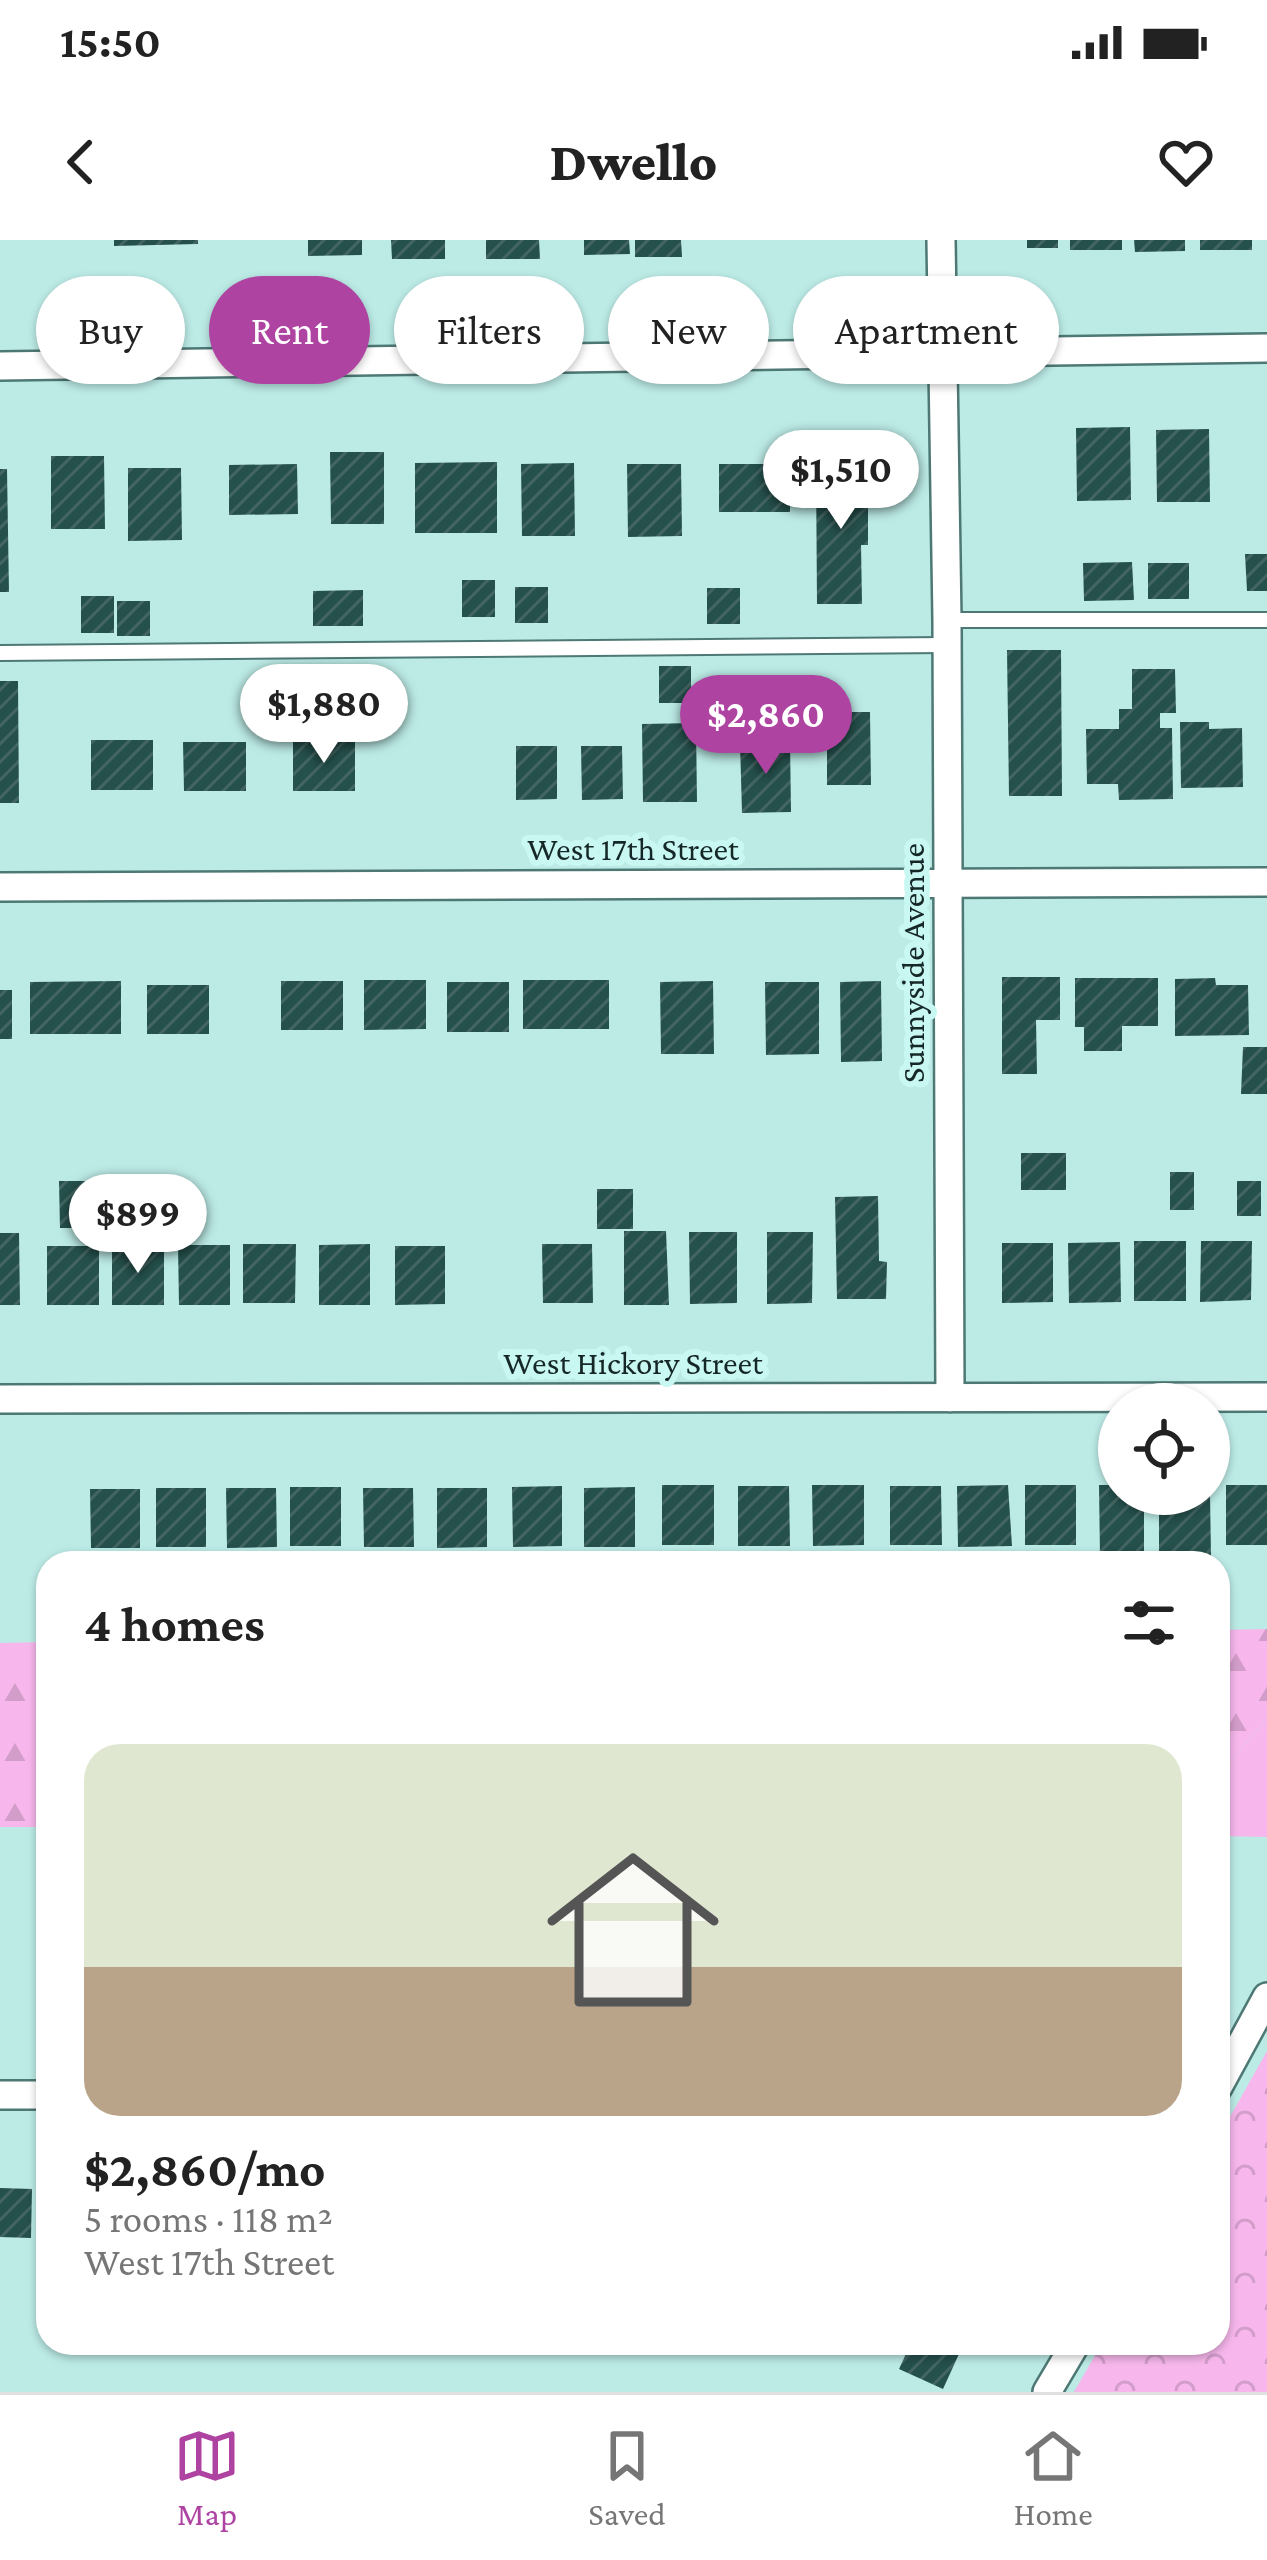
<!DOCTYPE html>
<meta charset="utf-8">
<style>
:root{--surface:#fff;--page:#f6f6f6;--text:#222;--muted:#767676;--line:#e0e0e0;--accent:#af43a2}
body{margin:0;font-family:"Crimson Pro",serif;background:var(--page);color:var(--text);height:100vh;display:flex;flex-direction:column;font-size:45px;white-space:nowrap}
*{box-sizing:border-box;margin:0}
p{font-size:39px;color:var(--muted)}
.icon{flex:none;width:66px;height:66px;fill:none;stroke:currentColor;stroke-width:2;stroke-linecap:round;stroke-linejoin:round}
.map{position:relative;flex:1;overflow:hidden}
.sheet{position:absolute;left:36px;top:1311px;width:1194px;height:804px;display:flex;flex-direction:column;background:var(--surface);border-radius:36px;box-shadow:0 3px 9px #0004}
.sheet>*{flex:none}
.guide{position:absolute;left:36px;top:36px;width:1197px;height:108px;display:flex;gap:24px}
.tools{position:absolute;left:1098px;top:1143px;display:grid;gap:24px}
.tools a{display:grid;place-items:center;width:132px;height:132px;border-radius:50%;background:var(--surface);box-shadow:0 3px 9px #0004;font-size:60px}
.price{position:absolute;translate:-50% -102px;padding:0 27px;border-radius:42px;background:#fff;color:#222;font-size:39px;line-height:78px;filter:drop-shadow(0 3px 6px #0008)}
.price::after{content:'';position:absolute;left:50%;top:72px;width:36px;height:27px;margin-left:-18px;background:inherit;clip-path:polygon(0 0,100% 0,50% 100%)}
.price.current{background:var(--accent);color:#fff}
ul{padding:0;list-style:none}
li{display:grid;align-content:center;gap:24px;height:636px;padding:0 48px}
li+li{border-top:3px solid var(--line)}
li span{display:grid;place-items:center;height:372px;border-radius:36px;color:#555}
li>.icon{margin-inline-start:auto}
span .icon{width:216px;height:216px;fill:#fffc;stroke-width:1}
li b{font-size:51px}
h2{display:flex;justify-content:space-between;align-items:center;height:144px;padding:0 48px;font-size:51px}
.chip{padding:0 42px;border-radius:54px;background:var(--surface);box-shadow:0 3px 9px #0004;font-size:42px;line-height:108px}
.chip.current{background:var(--accent);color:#fff}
.status{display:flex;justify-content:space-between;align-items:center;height:84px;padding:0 60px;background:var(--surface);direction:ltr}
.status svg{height:33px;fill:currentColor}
header{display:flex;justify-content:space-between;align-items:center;height:156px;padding:0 48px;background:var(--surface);font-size:54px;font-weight:800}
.tab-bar{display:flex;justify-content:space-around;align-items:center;height:168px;border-top:3px solid var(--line);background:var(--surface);font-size:33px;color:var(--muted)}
.tab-bar a{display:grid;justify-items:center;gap:6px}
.tab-bar .current{color:var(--accent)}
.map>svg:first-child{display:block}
.grass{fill:#f7b7ec}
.forest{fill:url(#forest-firs)}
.park{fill:url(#park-crowns)}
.building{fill:url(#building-hatch)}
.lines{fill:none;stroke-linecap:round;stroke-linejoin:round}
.lane-casing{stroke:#4d7874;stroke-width:18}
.street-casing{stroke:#4d7874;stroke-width:32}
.lane{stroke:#fff;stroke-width:14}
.street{stroke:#fff;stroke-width:27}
.labels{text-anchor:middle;stroke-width:12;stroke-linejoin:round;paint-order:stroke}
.street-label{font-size:33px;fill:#152726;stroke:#c9f8f3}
</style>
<div class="status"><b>15:50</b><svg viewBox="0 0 49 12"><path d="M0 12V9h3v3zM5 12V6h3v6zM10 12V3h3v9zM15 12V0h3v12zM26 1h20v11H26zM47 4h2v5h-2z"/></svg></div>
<header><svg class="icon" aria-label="back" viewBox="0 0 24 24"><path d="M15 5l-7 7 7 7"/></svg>Dwello<svg class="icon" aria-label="heart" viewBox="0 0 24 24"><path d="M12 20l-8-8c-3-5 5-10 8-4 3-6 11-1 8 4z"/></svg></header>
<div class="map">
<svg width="1267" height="2152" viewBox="0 0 1267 2152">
<defs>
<pattern id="forest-firs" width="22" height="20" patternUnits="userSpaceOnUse" patternTransform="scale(3)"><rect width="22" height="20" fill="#f7b7ec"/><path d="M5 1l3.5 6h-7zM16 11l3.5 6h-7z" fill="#d39dca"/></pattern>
<pattern id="park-crowns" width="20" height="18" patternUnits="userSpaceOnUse" patternTransform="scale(3)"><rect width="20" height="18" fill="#f7b7ec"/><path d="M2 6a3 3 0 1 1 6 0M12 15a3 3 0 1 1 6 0" fill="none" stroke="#d39dca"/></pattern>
<pattern id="building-hatch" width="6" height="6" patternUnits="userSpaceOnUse" patternTransform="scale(3)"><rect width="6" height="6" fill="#25504c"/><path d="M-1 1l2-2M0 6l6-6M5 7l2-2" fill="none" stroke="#436663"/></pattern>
</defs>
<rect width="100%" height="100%" fill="#bcebe6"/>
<path class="grass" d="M 1267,1478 L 1267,1597 L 1218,1596 L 1218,1537 Z"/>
<path class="forest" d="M 1267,1389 L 1267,1478 L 1218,1537 L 1218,1390 Z
M 48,1402 L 48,1587 L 0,1587 L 0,1403 Z"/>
<path class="park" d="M 1267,1811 L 1267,2152 L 1074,2152 L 1102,2103 L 1218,2103 L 1218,1898 Z"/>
<path class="building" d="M 114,0 L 198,0 L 198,4 L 114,6 Z
M 308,0 L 362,0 L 362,15 L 308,16 Z
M 391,0 L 445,0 L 445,19 L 392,19 Z
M 486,0 L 539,0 L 540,19 L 486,19 Z
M 584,0 L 629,0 L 630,14 L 584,15 Z
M 635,0 L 681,0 L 682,17 L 635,17 Z
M 1027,0 L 1058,0 L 1058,8 L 1027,8 Z
M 1070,0 L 1122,0 L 1122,10 L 1070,10 Z
M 1134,0 L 1185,0 L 1185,11 L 1135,12 Z
M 1200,0 L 1252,0 L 1252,10 L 1200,10 Z
M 1130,187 L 1131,260 L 1077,261 L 1076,188 Z
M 1209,189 L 1210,262 L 1157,262 L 1156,190 Z
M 330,212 L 384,212 L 384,284 L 331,284 Z
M 51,216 L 104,216 L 105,289 L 51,289 Z
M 497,222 L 497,293 L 415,293 L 415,223 Z
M 574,223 L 575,296 L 522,296 L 521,224 Z
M 297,224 L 298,274 L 229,275 L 229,225 Z
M 627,224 L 681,224 L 682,296 L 628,297 Z
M 719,224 L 790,224 L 790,272 L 719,272 Z
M 816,225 L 868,225 L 868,305 L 861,305 L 862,364 L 817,364 Z
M 128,228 L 181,228 L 182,300 L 128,301 Z
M 0,229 L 7,229 L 9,352 L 0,352 Z
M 1245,314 L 1267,314 L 1267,351 L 1247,351 Z
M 1132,322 L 1134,360 L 1084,361 L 1083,323 Z
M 1148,323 L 1189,323 L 1189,359 L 1148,359 Z
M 462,340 L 495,340 L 495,377 L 462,377 Z
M 515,347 L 548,347 L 548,383 L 515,383 Z
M 707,348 L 740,348 L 740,384 L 707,384 Z
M 363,350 L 363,386 L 313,386 L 313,351 Z
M 81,356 L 114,356 L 114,393 L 81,393 Z
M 117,361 L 150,361 L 150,396 L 117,396 Z
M 1007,410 L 1061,410 L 1062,556 L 1009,556 Z
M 659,426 L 691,426 L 691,463 L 659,463 Z
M 1132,429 L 1175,429 L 1176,473 L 1160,473 L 1160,488 L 1172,488 L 1173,559 L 1119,560 L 1118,544 L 1087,544 L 1086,489 L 1119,489 L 1119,469 L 1132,469 Z
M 0,441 L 18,441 L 19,563 L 0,563 Z
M 827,472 L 870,472 L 871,545 L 827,545 Z
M 1180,482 L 1209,482 L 1209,489 L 1242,488 L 1243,547 L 1181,548 Z
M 696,483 L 697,562 L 643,562 L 642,484 Z
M 91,500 L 153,500 L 153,550 L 91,550 Z
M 790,501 L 791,572 L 742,573 L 740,502 Z
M 183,502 L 246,502 L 246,551 L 184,551 Z
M 293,502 L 355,502 L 355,551 L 293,551 Z
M 516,506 L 557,506 L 557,559 L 516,560 Z
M 581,506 L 622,506 L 623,559 L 582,560 Z
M 1002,737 L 1060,737 L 1060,780 L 1036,780 L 1037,834 L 1002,834 Z
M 1075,738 L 1158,738 L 1158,786 L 1122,786 L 1122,811 L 1084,811 L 1084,787 L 1075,787 Z
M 1215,738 L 1216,745 L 1248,745 L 1249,795 L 1175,796 L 1175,739 Z
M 364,740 L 426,740 L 426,789 L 364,790 Z
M 523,740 L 609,740 L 609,789 L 523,789 Z
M 121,741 L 121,794 L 30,794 L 30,742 Z
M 281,741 L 343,741 L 343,790 L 281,790 Z
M 713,741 L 714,814 L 661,814 L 660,742 Z
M 881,741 L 882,821 L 841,822 L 840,742 Z
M 447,742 L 509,742 L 509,792 L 447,792 Z
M 765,742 L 819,742 L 819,814 L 766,815 Z
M 147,745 L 209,745 L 209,794 L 147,794 Z
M 0,750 L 12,750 L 12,799 L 0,799 Z
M 1243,807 L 1267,807 L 1267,854 L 1241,854 Z
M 1021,913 L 1066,913 L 1066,950 L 1021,950 Z
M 1170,932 L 1194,932 L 1194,970 L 1170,970 Z
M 59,941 L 98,941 L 98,957 L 138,956 L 139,992 L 99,994 L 99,988 L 60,988 Z
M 1237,941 L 1261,941 L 1261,976 L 1237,976 Z
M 597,949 L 633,949 L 633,989 L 597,989 Z
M 878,956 L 879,1021 L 887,1022 L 886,1059 L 837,1059 L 835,957 Z
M 624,991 L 666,991 L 669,1065 L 624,1065 Z
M 689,992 L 737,992 L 737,1063 L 690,1064 Z
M 767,992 L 813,992 L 812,1063 L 767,1064 Z
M 0,993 L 19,993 L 20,1065 L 0,1065 Z
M 1134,1001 L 1186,1001 L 1186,1061 L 1134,1061 Z
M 1201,1001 L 1252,1001 L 1251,1060 L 1200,1062 Z
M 1120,1002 L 1121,1062 L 1069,1063 L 1068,1003 Z
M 1002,1003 L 1053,1003 L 1053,1062 L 1002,1063 Z
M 243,1004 L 296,1004 L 295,1063 L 243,1063 Z
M 370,1004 L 370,1065 L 319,1065 L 319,1005 Z
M 542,1004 L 592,1004 L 593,1063 L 543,1063 Z
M 178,1005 L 230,1005 L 230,1065 L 179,1065 Z
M 47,1006 L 99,1006 L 99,1065 L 47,1065 Z
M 112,1006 L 164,1006 L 164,1065 L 112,1065 Z
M 395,1006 L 445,1006 L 445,1064 L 395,1065 Z
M 662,1245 L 714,1245 L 714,1305 L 662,1305 Z
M 812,1245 L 864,1245 L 864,1305 L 813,1306 Z
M 1008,1245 L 1012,1306 L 958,1307 L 957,1246 Z
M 1025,1245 L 1076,1245 L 1076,1305 L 1025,1305 Z
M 1099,1245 L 1119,1245 L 1119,1254 L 1144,1254 L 1144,1317 L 1100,1317 Z
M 1226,1245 L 1267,1245 L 1267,1305 L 1226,1305 Z
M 562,1246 L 562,1306 L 513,1307 L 512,1247 Z
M 738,1246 L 789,1246 L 790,1306 L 738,1306 Z
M 890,1246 L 941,1246 L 942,1305 L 890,1305 Z
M 290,1247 L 341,1247 L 341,1306 L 290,1306 Z
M 635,1247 L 635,1307 L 584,1307 L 584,1248 Z
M 156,1248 L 206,1248 L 206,1307 L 156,1307 Z
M 226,1248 L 276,1248 L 277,1307 L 227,1308 Z
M 363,1248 L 413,1248 L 414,1307 L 364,1307 Z
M 437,1248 L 487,1248 L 487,1307 L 437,1308 Z
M 90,1249 L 140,1249 L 140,1308 L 91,1308 Z
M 1159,1254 L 1210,1254 L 1211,1316 L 1181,1316 L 1181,1311 L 1159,1311 Z
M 0,1948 L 32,1949 L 31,1998 L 0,1997 Z
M 911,2103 L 964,2103 L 943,2149 L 899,2129 Z"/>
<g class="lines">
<g class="lane-casing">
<path id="lane" d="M 947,380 L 1267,380
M 0,413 L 947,405"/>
</g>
<g class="street-casing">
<path id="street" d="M 941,0 L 947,380 L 950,1158
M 0,126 L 1267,108
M 0,647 L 1267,642
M 0,1159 L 1267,1157
M 1218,1847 L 1267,1757
M 0,1855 L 48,1855
M 1047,2152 L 1076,2103"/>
</g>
<use href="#lane" class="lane"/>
<use href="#street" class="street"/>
</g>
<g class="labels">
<g class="street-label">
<text x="633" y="620">West 17th Street</text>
<text transform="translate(912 723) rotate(-90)" y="12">Sunnyside Avenue</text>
<text x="633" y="1134">West Hickory Street</text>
</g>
</g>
</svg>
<div class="tools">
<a><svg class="icon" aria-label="locate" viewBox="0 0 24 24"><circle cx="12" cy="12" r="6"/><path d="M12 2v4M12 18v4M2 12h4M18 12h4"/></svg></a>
</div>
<b class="price" style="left:841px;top:292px">$1,510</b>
<b class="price" style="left:324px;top:526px">$1,880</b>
<b class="price current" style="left:766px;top:537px">$2,860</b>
<b class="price" style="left:138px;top:1036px">$899</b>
<div class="guide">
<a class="chip">Buy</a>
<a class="chip current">Rent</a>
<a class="chip">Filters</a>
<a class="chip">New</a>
<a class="chip">Apartment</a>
</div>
<section class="sheet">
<h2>4 homes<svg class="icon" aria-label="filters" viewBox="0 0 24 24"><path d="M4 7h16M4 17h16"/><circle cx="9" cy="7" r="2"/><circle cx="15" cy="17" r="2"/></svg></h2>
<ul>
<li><span style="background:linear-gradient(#dfe7d0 60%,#b9a48a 0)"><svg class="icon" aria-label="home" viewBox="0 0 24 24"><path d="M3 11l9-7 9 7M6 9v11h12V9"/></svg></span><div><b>$2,860/mo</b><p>5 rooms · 118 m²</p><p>West 17th Street</p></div></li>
</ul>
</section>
</div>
<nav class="tab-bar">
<a class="current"><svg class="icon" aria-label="map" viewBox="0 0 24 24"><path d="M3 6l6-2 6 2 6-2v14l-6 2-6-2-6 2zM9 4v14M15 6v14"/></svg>Map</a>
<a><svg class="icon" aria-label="saved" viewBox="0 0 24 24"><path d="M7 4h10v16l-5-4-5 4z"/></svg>Saved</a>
<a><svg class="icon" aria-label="home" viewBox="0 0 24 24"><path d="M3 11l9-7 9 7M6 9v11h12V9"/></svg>Home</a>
</nav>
